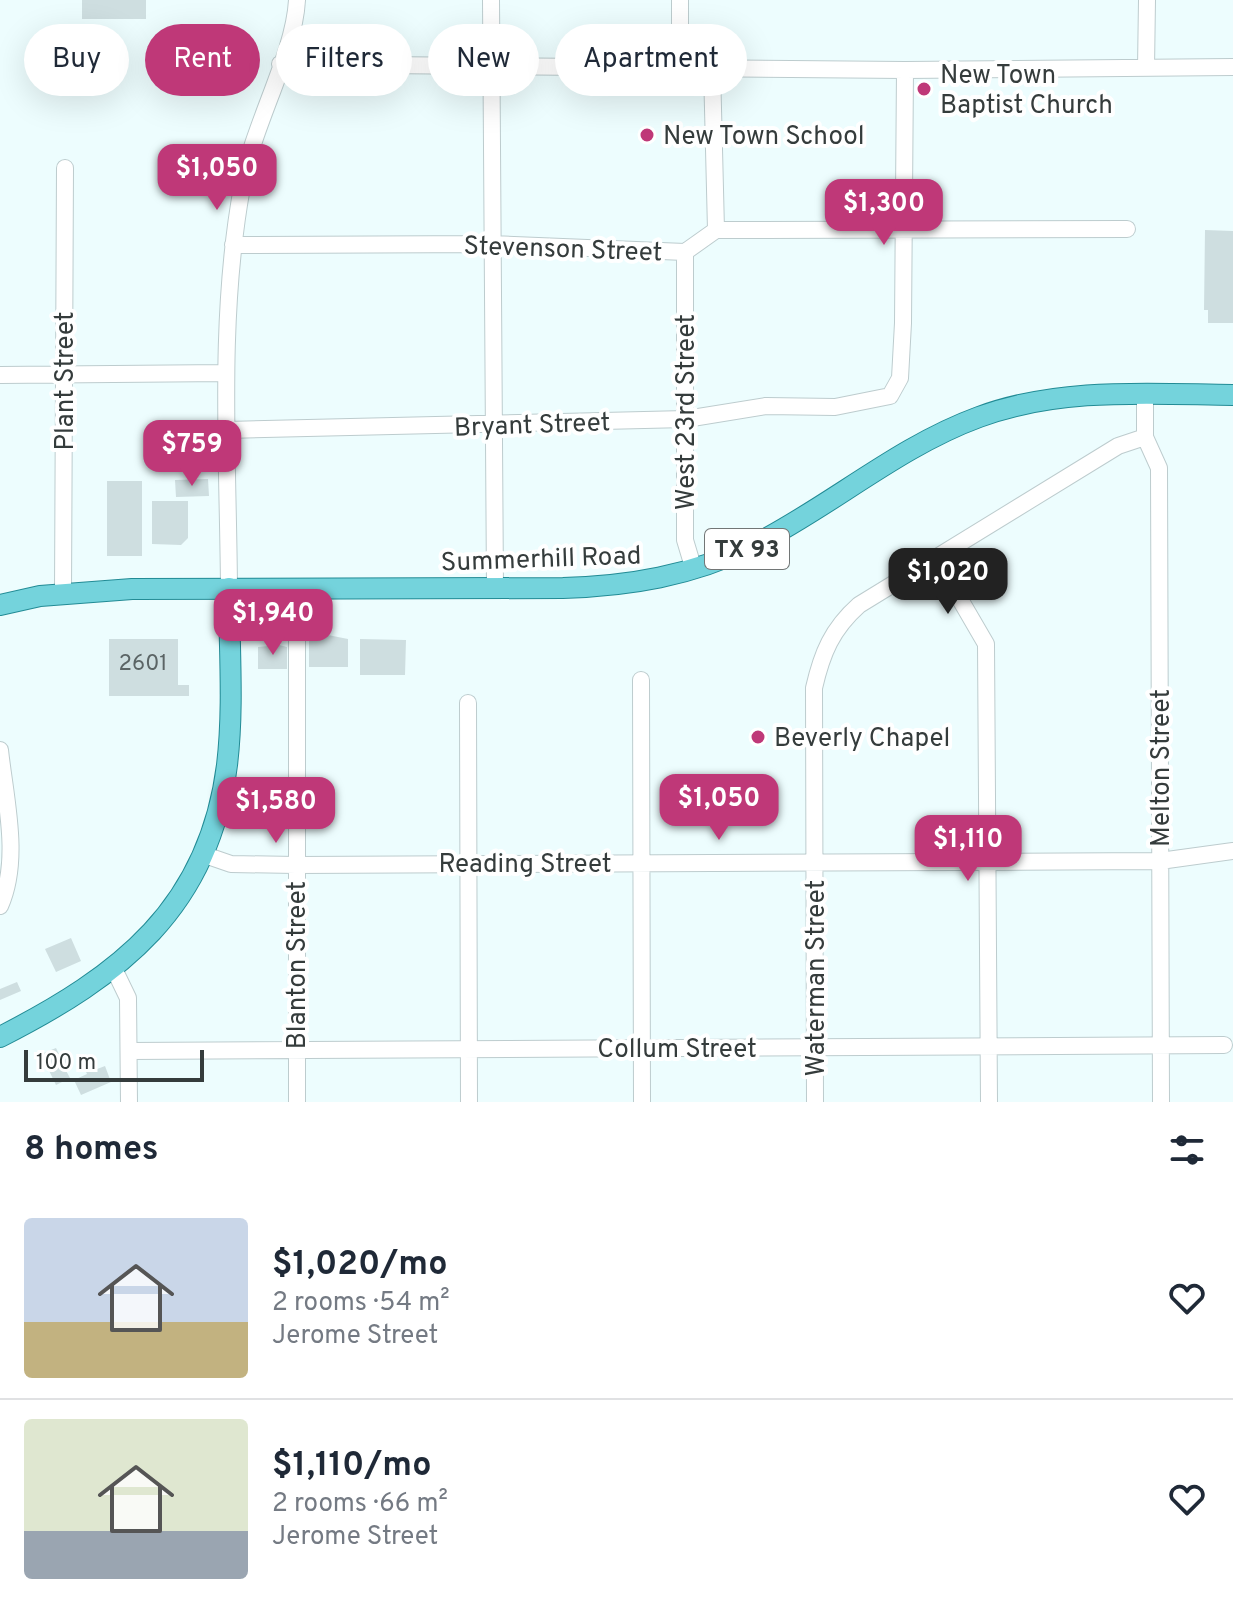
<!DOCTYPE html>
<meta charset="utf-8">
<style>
:root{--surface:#fff;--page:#f6f6f7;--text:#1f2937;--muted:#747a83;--line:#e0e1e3;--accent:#bf3878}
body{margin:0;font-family:Overpass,sans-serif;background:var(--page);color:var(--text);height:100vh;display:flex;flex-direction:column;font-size:30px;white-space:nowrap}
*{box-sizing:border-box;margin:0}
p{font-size:26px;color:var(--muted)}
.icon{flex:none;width:44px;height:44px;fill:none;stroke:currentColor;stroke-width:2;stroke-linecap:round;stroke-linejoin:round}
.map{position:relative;height:1102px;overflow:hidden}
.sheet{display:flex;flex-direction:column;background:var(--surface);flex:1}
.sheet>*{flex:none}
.hud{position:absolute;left:24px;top:24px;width:800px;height:72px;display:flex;gap:16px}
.scale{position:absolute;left:24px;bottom:20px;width:180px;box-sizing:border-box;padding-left:8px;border:4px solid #353c3c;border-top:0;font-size:22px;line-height:28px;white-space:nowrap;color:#353c3c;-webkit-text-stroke:6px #fff;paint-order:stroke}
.price{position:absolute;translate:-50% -68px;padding:0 18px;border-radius:16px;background:var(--accent);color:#fff;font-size:26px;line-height:52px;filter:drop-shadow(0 2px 4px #0008)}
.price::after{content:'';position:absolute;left:50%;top:48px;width:24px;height:18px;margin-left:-12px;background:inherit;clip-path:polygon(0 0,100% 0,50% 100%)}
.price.on{background:#222;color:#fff}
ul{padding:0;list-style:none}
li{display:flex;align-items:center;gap:24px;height:200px;padding:0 24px}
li+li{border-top:2px solid var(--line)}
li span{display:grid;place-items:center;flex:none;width:224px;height:160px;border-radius:8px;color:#555}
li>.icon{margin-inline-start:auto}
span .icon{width:96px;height:96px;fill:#fffc;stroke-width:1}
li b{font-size:34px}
h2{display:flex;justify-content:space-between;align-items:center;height:96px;padding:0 24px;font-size:34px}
.pill{padding:0 28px;border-radius:36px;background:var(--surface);box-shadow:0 8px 32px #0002;font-size:28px;line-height:72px}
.pill.on{background:var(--accent);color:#fff}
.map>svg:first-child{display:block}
.building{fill:#cedee0}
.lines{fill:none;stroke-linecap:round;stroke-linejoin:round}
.minor-casing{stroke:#bdccce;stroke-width:18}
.major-casing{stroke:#228b95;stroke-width:22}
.minor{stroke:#fff;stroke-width:16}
.major{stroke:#74d3dc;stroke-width:20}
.poi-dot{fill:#bf3878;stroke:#fff;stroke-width:3}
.labels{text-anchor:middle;stroke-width:8;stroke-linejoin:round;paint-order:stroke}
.number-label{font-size:22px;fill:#5b6465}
.shield{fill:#fff;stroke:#727676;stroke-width:2}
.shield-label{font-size:24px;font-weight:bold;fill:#353c3c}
.poi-label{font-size:26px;fill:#353c3c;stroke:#fff;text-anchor:start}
.street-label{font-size:26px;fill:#353c3c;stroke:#fff}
</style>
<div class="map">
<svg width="1233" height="1102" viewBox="0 0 1233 1102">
<rect width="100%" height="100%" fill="#edfdfe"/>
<path class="building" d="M 82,0 L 146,0 L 146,19 L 82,19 Z
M 1205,230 L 1233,231 L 1233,323 L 1208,323 L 1208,310 L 1204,310 Z
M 208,479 L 209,496 L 176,497 L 175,480 Z
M 107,481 L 142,481 L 142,556 L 107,556 Z
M 152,501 L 188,501 L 188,538 L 181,545 L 152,544 Z
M 323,634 L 348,639 L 348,667 L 309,667 L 309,639 L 323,639 Z
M 109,639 L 178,639 L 178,685 L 189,685 L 189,696 L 109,696 Z
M 360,639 L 406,640 L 405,675 L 360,675 Z
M 279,645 L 287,647 L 287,669 L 258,669 L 258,647 Z
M 71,938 L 81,961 L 56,972 L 45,949 Z
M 17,982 L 21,991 L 0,1000 L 0,989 Z
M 56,1048 L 61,1058 L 68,1055 L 71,1061 L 63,1065 L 70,1078 L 56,1085 L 41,1054 Z
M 88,1063 L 92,1071 L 105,1066 L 111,1082 L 81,1095 L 74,1080 L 87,1074 L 83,1065 Z"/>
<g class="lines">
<g class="minor-casing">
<path id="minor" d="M 491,0 L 495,588
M 680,0 L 680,68
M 280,64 L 905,70 L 1233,67
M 712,68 L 716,230
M 1146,68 L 1147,0
M 233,245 L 492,244 L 685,252 L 716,230 L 1127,229
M 685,252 L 685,540 L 694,570
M 0,375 L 226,373
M 1145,394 L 1145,437
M 227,430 L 686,419 L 766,406 L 835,407 L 890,396 L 900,378 L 903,323 L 905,70
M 1145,437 L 1159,468 L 1161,1102
M 936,558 L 986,644 L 989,1102
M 229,588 C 228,455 218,319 242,187 C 252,126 294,56 297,0
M 63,593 L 65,168
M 641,680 L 642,1102
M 468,703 L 469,1102
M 0,750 C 5,798 21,859 0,906
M 202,854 L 231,864 L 296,865 L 1160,861 L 1233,851
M 114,969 L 128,998 L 129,1102
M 129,1051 L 1224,1045
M 297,1102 L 297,588
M 815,1102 L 814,688 C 822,653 832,629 859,605 L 1118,446 L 1145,437"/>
</g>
<g class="major-casing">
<path id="major" d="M 0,605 L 40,596 L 132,589 L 563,588 C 629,586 691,576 752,546 C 830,507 897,447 979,417 C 1060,387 1148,394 1233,395
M 0,1037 C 120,976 209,908 227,765 C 234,707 229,647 229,588"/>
</g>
<use href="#minor" class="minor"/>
<use href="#major" class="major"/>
</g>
<g class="poi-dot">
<circle cx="924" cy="89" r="8"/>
<circle cx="647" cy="135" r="8"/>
<circle cx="758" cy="737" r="8"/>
</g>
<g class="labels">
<g class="number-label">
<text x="143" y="670">2601</text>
</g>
<rect class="shield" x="705" y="529" width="84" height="40" rx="6"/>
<g class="shield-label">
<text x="747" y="557">TX 93</text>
</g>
<g class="poi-label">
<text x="940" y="83">New Town<tspan x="940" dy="30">Baptist Church</tspan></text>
<text x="663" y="144">New Town School</text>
<text x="774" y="746">Beverly Chapel</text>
</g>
<g class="street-label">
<text transform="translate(563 248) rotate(2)" y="9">Stevenson Street</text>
<text transform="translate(64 381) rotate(-90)" y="9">Plant Street</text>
<text transform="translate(685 412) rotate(-90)" y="9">West 23rd Street</text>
<text transform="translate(532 424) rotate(-2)" y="9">Bryant Street</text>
<text transform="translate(541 558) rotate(-2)" y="9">Summerhill Road</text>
<text transform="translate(1160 768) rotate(-90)" y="9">Melton Street</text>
<text x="525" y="872">Reading Street</text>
<text transform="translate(296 965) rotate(-90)" y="9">Blanton Street</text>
<text transform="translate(815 978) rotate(-90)" y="9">Waterman Street</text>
<text x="677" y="1057">Collum Street</text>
</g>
</g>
</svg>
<div class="scale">100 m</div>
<b class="price" style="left:217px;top:212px">$1,050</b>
<b class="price" style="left:884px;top:247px">$1,300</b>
<b class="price" style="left:192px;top:488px">$759</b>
<b class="price on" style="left:948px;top:616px">$1,020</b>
<b class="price" style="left:273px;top:657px">$1,940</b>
<b class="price" style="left:719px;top:842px">$1,050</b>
<b class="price" style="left:276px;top:845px">$1,580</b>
<b class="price" style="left:968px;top:883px">$1,110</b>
<div class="hud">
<a class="pill">Buy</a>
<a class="pill on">Rent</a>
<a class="pill">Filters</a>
<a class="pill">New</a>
<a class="pill">Apartment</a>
</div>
</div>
<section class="sheet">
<h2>8 homes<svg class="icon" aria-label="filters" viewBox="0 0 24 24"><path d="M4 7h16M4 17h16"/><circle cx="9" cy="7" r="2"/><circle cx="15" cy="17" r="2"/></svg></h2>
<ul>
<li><span style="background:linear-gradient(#c9d6e8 65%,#c2b280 0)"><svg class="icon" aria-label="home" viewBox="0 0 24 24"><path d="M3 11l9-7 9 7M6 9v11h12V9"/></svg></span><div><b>$1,020/mo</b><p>2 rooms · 54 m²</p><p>Jerome Street</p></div><svg class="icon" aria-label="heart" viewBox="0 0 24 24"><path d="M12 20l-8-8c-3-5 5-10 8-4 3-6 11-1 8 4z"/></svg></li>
<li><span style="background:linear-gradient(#dfe7d0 70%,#9aa5b1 0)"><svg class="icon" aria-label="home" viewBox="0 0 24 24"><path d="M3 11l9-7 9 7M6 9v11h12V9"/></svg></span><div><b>$1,110/mo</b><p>2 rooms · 66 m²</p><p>Jerome Street</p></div><svg class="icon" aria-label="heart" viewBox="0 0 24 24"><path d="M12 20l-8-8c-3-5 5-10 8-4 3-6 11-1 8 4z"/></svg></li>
</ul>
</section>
